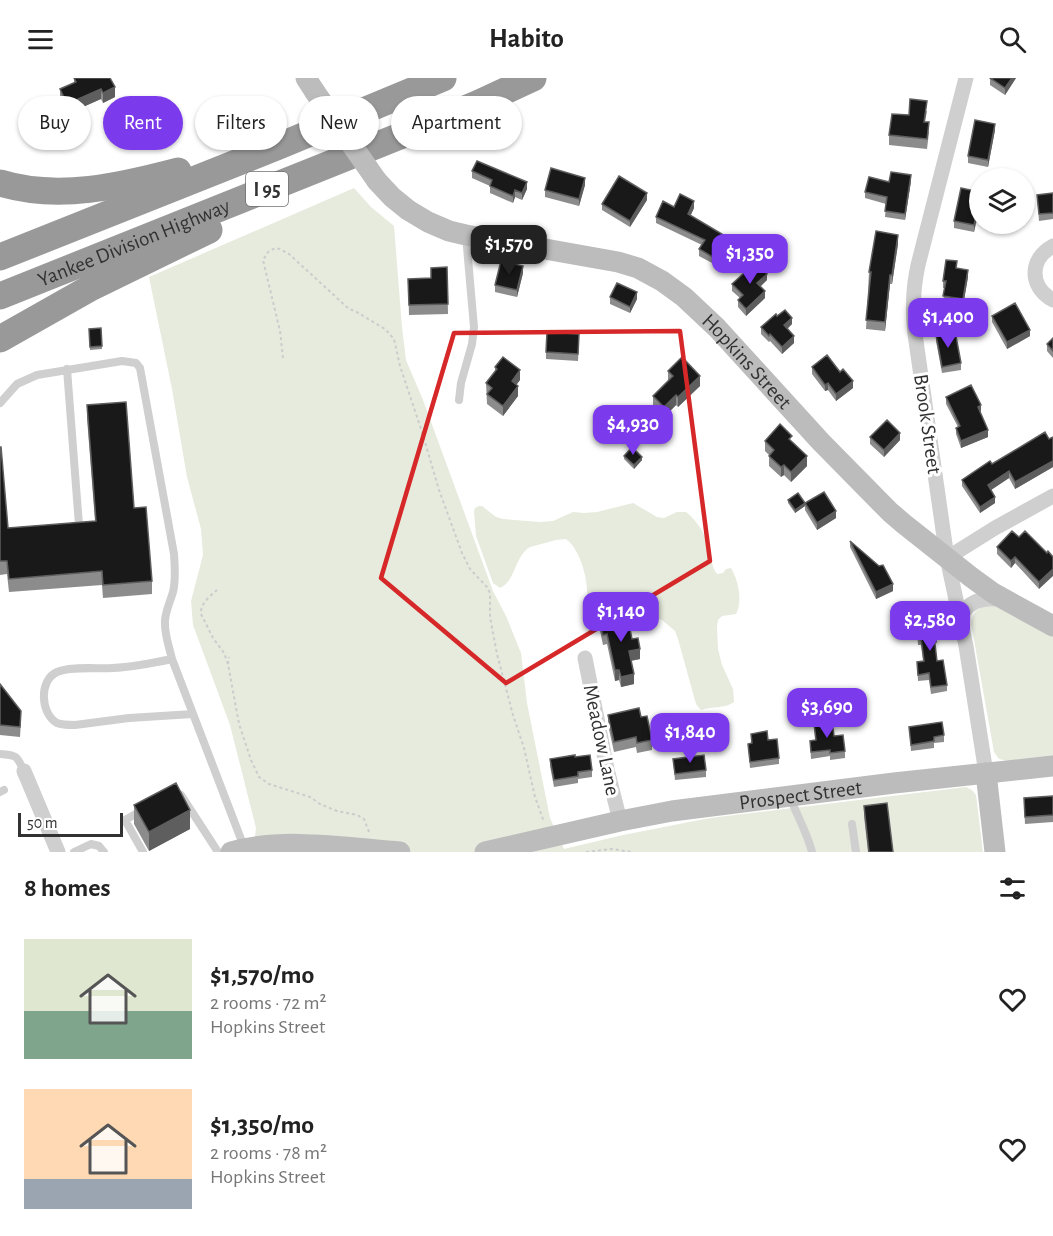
<!DOCTYPE html>
<meta charset="utf-8">
<style>
:root{--surface:#fff;--page:#f6f6f6;--text:#222;--muted:#767676;--accent:#7c3aed}
body{margin:0;font-family:"Alegreya Sans",sans-serif;background:var(--page);color:var(--text);height:100vh;display:flex;flex-direction:column;font-size:22px;white-space:nowrap}
*{box-sizing:border-box;margin:0}
p{font-size:20px;color:var(--muted)}
.icon{flex:none;width:33px;height:33px;fill:none;stroke:currentColor;stroke-width:2;stroke-linecap:round;stroke-linejoin:round}
.map{position:relative;height:774px;overflow:hidden}
.panel{display:flex;flex-direction:column;background:var(--surface);flex:1}
.panel>*{flex:none}
.top-card{position:absolute;left:18px;top:18px;width:600px;height:54px;display:flex;gap:12px}
.tools{position:absolute;left:969px;top:90px;display:grid;gap:12px}
.tools a{display:grid;place-items:center;width:66px;height:66px;border-radius:50%;background:var(--surface);box-shadow:0 2px 4px #0004;font-size:30px}
.scale{position:absolute;left:18px;bottom:15px;width:105px;box-sizing:border-box;padding-left:6px;border:3px solid #323232;border-top:0;font-size:16px;line-height:21px;white-space:nowrap;color:#323232;-webkit-text-stroke:4px #fff;paint-order:stroke}
.price{position:absolute;translate:-50% -51px;padding:0 14px;border-radius:12px;background:var(--accent);color:#fff;font-size:20px;line-height:39px;filter:drop-shadow(0 2px 3px #0008)}
.price::after{content:'';position:absolute;left:50%;top:36px;width:18px;height:14px;margin-left:-9px;background:inherit;clip-path:polygon(0 0,100% 0,50% 100%)}
.price.selected{background:#222;color:#fff}
ul{padding:0;list-style:none}
li{display:flex;align-items:center;gap:18px;height:150px;padding:0 24px}
li span{display:grid;place-items:center;flex:none;width:168px;height:120px;border-radius:0px;color:#555}
li>.icon{margin-inline-start:auto}
span .icon{width:72px;height:72px;fill:#fffc;stroke-width:1}
li b{font-size:26px}
h2{display:flex;justify-content:space-between;align-items:center;height:72px;padding:0 24px;font-size:26px}
.tag{padding:0 21px;border-radius:27px;background:var(--surface);box-shadow:0 2px 4px #0004;font-size:21px;line-height:54px}
.tag.selected{background:var(--accent);color:#fff}
header{display:flex;justify-content:space-between;align-items:center;height:78px;padding:0 24px;background:var(--surface);font-size:27px;font-weight:700}
.map>svg:first-child{display:block}
.green{fill:#e6ebdd}
.lines{fill:none;stroke-linecap:round;stroke-linejoin:round}
.path{stroke:#ccc;stroke-width:2;stroke-dasharray:3 3;stroke-linecap:butt}
.lane{stroke:#cfcfcf;stroke-width:8}
.street{stroke:#cfcfcf;stroke-width:15}
.secondary{stroke:#bcbcbc;stroke-width:21}
.highway{stroke:#999;stroke-width:27}
.secondary-bridge{stroke:#bcbcbc;stroke-width:21}
.wall{fill:#8c8c8c}
.shaded-wall{fill:#5e5e5e}
.building{fill:#191919;stroke:#5e5e5e;stroke-width:1.5}
.marked{fill:none;stroke:#d62828;stroke-width:4.5;stroke-linejoin:round}
.labels{text-anchor:middle;stroke-width:6;stroke-linejoin:round;paint-order:stroke}
.shield{fill:#fff;stroke:#707070;stroke-width:1.5}
.shield-label{font-size:20px;font-weight:bold;fill:#323232}
.street-label{font-size:21px;fill:#323232;stroke:#fff}
</style>
<header><svg class="icon" aria-label="menu" viewBox="0 0 24 24"><path d="M4 6h16M4 12h16M4 18h16"/></svg>Habito<svg class="icon" aria-label="search" viewBox="0 0 24 24"><circle cx="10" cy="10" r="6"/><path d="M15 15l6 6"/></svg></header>
<div class="map">
<svg width="1053" height="774" viewBox="0 0 1053 774">
<rect width="100%" height="100%" fill="#fff"/>
<path class="green" d="M 354,110 L 371,129 L 394,148 L 402,249 L 406,282 L 423,322 L 493,513 L 506,538 L 521,575 L 527,625 L 550,740 L 564,771 L 623,757 L 710,740 L 966,709 L 972,712 L 976,717 L 983,774 L 253,774 L 256,750 L 230,647 L 193,547 L 191,523 L 203,477 L 201,451 L 187,399 L 172,311 L 149,199 Z
M 633,425 L 657,439 L 664,440 L 677,434 L 686,434 C 700,445 707,460 711,477 C 712,484 712,489 717,496 L 723,495 L 726,491 L 731,490 C 738,501 743,524 736,536 L 722,538 L 718,542 L 717,549 L 718,571 L 722,587 L 733,611 L 734,624 C 724,631 712,628 701,632 L 696,626 L 678,561 L 675,553 L 662,542 L 612,527 L 596,525 L 587,517 C 588,501 580,471 566,461 L 556,462 L 530,469 C 514,479 516,503 500,510 L 493,505 L 476,458 L 474,433 L 475,430 L 479,428 L 482,428 L 496,439 L 503,441 L 540,444 L 553,443 L 573,434 L 584,435 L 597,434 Z
M 990,527 L 1000,530 L 1053,556 L 1053,678 L 1008,683 L 999,681 L 994,674 L 971,545 C 973,533 979,529 990,527 Z"/>
<g class="lines">
<path class="path" d="M 283,280 L 280,253 L 263,182 L 268,174 L 275,170 L 280,171 L 289,176 L 349,231 L 355,233 L 385,251 L 394,261 L 400,288 L 422,354 L 439,412 L 462,475 L 470,491 L 487,509 L 490,515 L 490,539 L 497,576 L 513,637 L 524,670 L 535,719 L 544,744
M 217,512 C 210,518 200,526 201,536 L 213,560 L 224,575 L 228,586 L 239,646 L 251,682 L 259,699 L 269,706 L 310,719 L 320,726 L 337,733 L 357,737 L 364,741 L 369,754
M 228,586 L 229,579
M 586,774 L 612,771 L 632,774"/>
<path class="lane" d="M 67,291 L 79,447
M 459,322 L 461,305 L 472,266 L 474,249 L 466,158
M 0,325 L 17,306 L 37,297 L 122,283 L 136,285 L 140,290 L 174,476 C 175,489 176,502 173,514 C 170,524 166,532 165,542 C 164,556 169,568 172,581 C 153,585 133,589 113,590 C 98,591 70,588 57,594 C 39,602 40,635 57,645 C 62,647 69,647 75,647 L 129,640 L 193,636
M 172,581 L 244,769
M 0,676 C 17,677 17,678 24,693
M 0,714 L 4,712
M 181,717 L 218,774
M 790,719 C 797,738 807,754 812,774
M 143,732 L 125,742 L 143,774
M 852,746 L 856,774
M 74,774 L 91,766 L 99,768 L 104,774"/>
<path class="street" d="M 966,0 L 918,187 C 913,210 912,232 915,256 L 947,480 L 966,568 L 986,695
M 1053,168 C 1029,181 1029,209 1053,222
M 947,480 L 995,450 L 1053,418
M 962,544 L 963,534 C 973,521 987,519 1002,522
M 585,580 L 607,691 L 620,743
M 24,693 L 58,774"/>
<g class="secondary">
<path d="M 306,0 L 315,14"/>
<path id="s1" d="M 377,103 L 392,119 L 408,132 L 428,144 L 449,153 L 466,157 L 618,184 L 638,190 L 662,203 L 684,219 L 700,234 L 717,250 L 821,364 L 890,434 L 904,446 L 971,499 L 993,515 L 1053,548"/>
<path d="M 986,695 L 995,774"/>
<path d="M 231,774 C 282,759 348,770 400,774"/>
<path id="s2" d="M 485,774 L 620,743 L 672,733 L 894,705 L 1053,688"/>
</g>
<g class="highway">
<path d="M 0,105 C 58,123 121,108 178,93"/>
<path d="M 0,179 L 279,68 L 443,0"/>
<path id="s3" d="M 0,218 L 420,50 L 477,26 L 533,0"/>
<path d="M 0,261 L 92,209 L 209,152"/>
</g>
<path class="secondary-bridge" d="M 315,14 L 377,103"/>
</g>
<path class="wall" d="M 74,0 L 110,0 L 115,19 L 103,25 L 101,21 L 67,36 L 60,21 L 60,11 L 74,5 Z
M 990,0 L 1016,0 L 1005,17 L 990,7 Z
M 927,33 L 925,44 L 929,54 L 927,71 L 889,67 L 889,57 L 909,37 Z
M 995,52 L 988,89 L 968,85 L 968,78 Z
M 472,93 L 527,111 L 522,122 L 515,119 L 513,125 L 490,115 L 490,108 L 472,100 Z
M 911,103 L 905,142 L 885,139 L 886,126 L 865,120 L 865,114 L 889,104 Z
M 585,107 L 579,128 L 545,119 L 545,112 Z
M 980,114 L 974,154 L 954,150 L 954,143 Z
M 1053,115 L 1053,141 L 1039,143 L 1037,117 Z
M 647,122 L 630,149 L 602,132 L 602,126 Z
M 674,129 L 694,130 L 691,137 L 727,166 L 734,177 L 725,192 L 699,178 L 699,171 L 702,167 L 656,145 L 656,139 Z
M 898,166 L 892,206 L 890,206 L 885,253 L 866,251 L 869,194 Z
M 447,189 L 448,236 L 409,237 L 408,201 L 431,200 L 431,190 Z
M 957,190 L 968,199 L 963,228 L 943,224 L 945,210 L 943,210 L 943,203 Z
M 523,195 L 517,219 L 495,214 L 495,207 Z
M 767,202 L 760,208 L 765,220 L 746,238 L 738,229 L 738,222 L 740,220 L 732,213 L 732,206 Z
M 610,219 L 637,221 L 630,235 L 610,226 Z
M 777,238 L 792,246 L 787,251 L 794,265 L 782,276 L 770,263 L 769,264 L 761,256 L 761,249 Z
M 992,238 L 1030,258 L 1007,271 L 992,244 Z
M 101,250 L 102,271 L 90,272 L 89,251 Z
M 936,257 L 961,285 L 961,292 L 942,295 L 936,263 Z
M 1053,260 L 1053,280 L 1047,273 L 1047,266 Z
M 579,263 L 578,283 L 546,281 L 546,274 Z
M 495,289 L 520,302 L 516,306 L 518,318 L 503,338 L 487,326 L 486,305 L 495,293 Z
M 812,289 L 853,310 L 836,323 L 828,312 L 825,313 L 812,296 Z
M 668,293 L 700,308 L 678,329 L 676,327 L 664,339 L 653,328 L 653,318 L 668,303 Z
M 946,319 L 981,333 L 980,334 L 988,359 L 961,370 L 956,356 L 956,350 L 958,349 L 946,326 Z
M 87,327 L 134,430 L 152,503 L 152,516 L 103,520 L 102,507 L 9,514 L 7,496 L 0,497 L 0,369 L 8,450 L 95,443 L 87,340 Z
M 870,359 L 900,362 L 884,379 L 870,366 Z
M 1053,359 L 1053,389 L 1015,411 L 1009,400 L 991,412 L 995,425 L 980,435 L 962,408 L 962,402 L 992,386 Z
M 765,363 L 792,364 L 807,388 L 791,404 L 784,397 L 781,399 L 769,388 L 769,377 L 765,373 Z
M 624,378 L 642,382 L 634,391 L 624,381 Z
M 788,422 L 805,428 L 795,435 L 788,425 Z
M 805,425 L 836,440 L 817,452 L 805,432 Z
M 1019,459 L 1047,475 L 1039,511 L 1015,485 L 1011,490 L 997,476 L 997,469 Z
M 850,463 L 893,513 L 876,521 L 850,469 Z
M 916,540 L 937,558 L 937,565 L 935,565 L 937,583 L 947,607 L 947,613 L 931,616 L 929,602 L 918,603 L 917,584 L 923,583 L 921,567 L 918,567 Z
M 600,543 L 632,561 L 640,581 L 631,583 L 634,606 L 621,609 L 619,602 L 615,603 L 607,566 L 603,567 L 600,553 Z
M 0,606 L 21,643 L 20,659 L 0,657 Z
M 608,637 L 641,639 L 652,662 L 652,672 L 637,675 L 636,669 L 614,674 L 608,647 Z
M 814,645 L 834,658 L 845,673 L 845,680 L 830,682 L 830,678 L 811,681 L 810,663 L 815,662 Z
M 909,649 L 944,657 L 944,664 L 934,665 L 934,670 L 911,673 Z
M 751,656 L 768,662 L 779,680 L 779,686 L 750,690 L 748,666 L 751,665 Z
M 575,679 L 592,692 L 592,699 L 578,701 L 578,705 L 554,709 L 550,688 L 550,681 Z
M 673,681 L 706,692 L 706,699 L 675,702 Z
M 1053,718 L 1053,744 L 1025,746 L 1024,727 Z
M 134,727 L 190,751 L 149,773 L 134,746 Z
M 864,728 L 893,774 L 868,774 L 864,738 Z"/>
<path class="shaded-wall" d="M 1012,0 L 1016,0 L 1005,17 L 1005,10 Z
M 115,9 L 115,19 L 103,25 L 103,15 Z
M 101,11 L 101,21 L 67,36 L 67,26 Z
M 995,46 L 995,52 L 988,89 L 988,82 Z
M 911,97 L 911,103 L 905,142 L 905,136 Z
M 585,100 L 585,107 L 579,128 L 579,121 Z
M 527,104 L 527,111 L 522,122 L 522,115 Z
M 515,112 L 515,119 L 513,125 L 513,118 Z
M 647,115 L 647,122 L 630,149 L 630,143 Z
M 980,122 L 980,129 L 974,154 L 974,147 Z
M 694,123 L 694,130 L 688,142 L 688,136 Z
M 898,157 L 898,166 L 892,206 L 892,197 Z
M 734,170 L 734,177 L 725,192 L 725,186 Z
M 523,188 L 523,195 L 517,219 L 517,212 Z
M 968,192 L 968,199 L 963,228 L 963,221 Z
M 767,196 L 767,202 L 757,212 L 757,205 Z
M 890,197 L 890,206 L 885,253 L 885,244 Z
M 765,213 L 765,220 L 746,238 L 746,231 Z
M 637,214 L 637,221 L 630,235 L 630,229 Z
M 792,240 L 792,246 L 784,254 L 784,247 Z
M 1030,252 L 1030,258 L 1007,271 L 1007,264 Z
M 794,258 L 794,265 L 782,276 L 782,269 Z
M 520,292 L 520,302 L 512,313 L 512,303 Z
M 700,298 L 700,308 L 678,329 L 678,319 Z
M 853,303 L 853,310 L 836,323 L 836,316 Z
M 828,305 L 828,312 L 825,313 L 825,307 Z
M 518,308 L 518,318 L 503,338 L 503,328 Z
M 676,317 L 676,327 L 664,339 L 664,329 Z
M 981,327 L 981,333 L 978,335 L 978,329 Z
M 988,352 L 988,359 L 961,370 L 961,363 Z
M 900,355 L 900,362 L 884,379 L 884,372 Z
M 807,378 L 807,388 L 791,404 L 791,394 Z
M 642,379 L 642,382 L 634,391 L 634,387 Z
M 1053,383 L 1053,389 L 1015,411 L 1015,404 Z
M 784,387 L 784,397 L 781,399 L 781,389 Z
M 1009,393 L 1009,400 L 988,414 L 988,407 Z
M 995,419 L 995,425 L 980,435 L 980,429 Z
M 805,425 L 805,428 L 795,435 L 795,432 Z
M 836,433 L 836,440 L 817,452 L 817,445 Z
M 1015,479 L 1015,485 L 1011,490 L 1011,483 Z
M 1053,491 L 1053,498 L 1039,511 L 1039,504 Z
M 893,506 L 893,513 L 876,521 L 876,514 Z
M 640,571 L 640,581 L 629,583 L 629,573 Z
M 615,592 L 619,592 L 619,602 L 615,603 Z
M 634,596 L 634,606 L 621,609 L 621,599 Z
M 190,732 L 190,751 L 149,773 L 149,754 Z"/>
<path class="building" d="M 74,0 L 110,0 L 115,9 L 103,15 L 101,11 L 67,26 L 60,11 L 76,4 Z
M 990,0 L 1012,0 L 1005,10 Z
M 910,21 L 927,23 L 924,44 L 929,44 L 927,61 L 889,57 L 892,36 L 909,37 Z
M 975,42 L 995,46 L 988,82 L 968,78 Z
M 477,83 L 527,104 L 522,115 L 515,112 L 513,118 L 490,108 L 492,102 L 472,93 Z
M 551,90 L 585,100 L 579,121 L 545,112 Z
M 891,94 L 911,97 L 905,136 L 885,133 L 887,119 L 865,114 L 869,99 L 889,104 Z
M 619,98 L 647,115 L 630,143 L 602,126 Z
M 961,110 L 980,114 L 980,122 L 974,147 L 954,143 Z
M 1053,115 L 1053,135 L 1039,136 L 1037,117 Z
M 680,116 L 694,123 L 688,136 L 727,159 L 724,165 L 734,170 L 725,186 L 699,171 L 705,162 L 656,139 L 663,123 L 674,129 Z
M 876,153 L 898,157 L 892,197 L 890,197 L 885,244 L 866,242 L 871,194 L 869,194 Z
M 946,182 L 957,183 L 956,190 L 968,192 L 963,221 L 943,218 L 946,203 L 943,203 Z
M 501,183 L 523,188 L 517,212 L 495,207 Z
M 756,184 L 767,196 L 757,205 L 765,213 L 746,231 L 738,222 L 743,217 L 732,206 Z
M 447,189 L 448,226 L 409,227 L 408,201 L 431,200 L 431,190 Z
M 617,205 L 637,214 L 630,229 L 610,219 Z
M 1015,225 L 1030,252 L 1007,264 L 992,238 Z
M 785,232 L 792,240 L 784,247 L 794,258 L 782,269 L 770,256 L 769,258 L 761,249 L 776,236 L 777,238 Z
M 101,250 L 102,268 L 90,269 L 89,251 Z
M 955,253 L 961,285 L 942,289 L 936,257 Z
M 547,254 L 579,256 L 578,276 L 546,274 Z
M 1053,260 L 1053,273 L 1047,266 Z
M 827,277 L 840,294 L 843,291 L 853,303 L 836,316 L 828,305 L 825,307 L 812,289 Z
M 503,279 L 520,292 L 512,303 L 518,308 L 503,328 L 487,316 L 492,310 L 486,305 L 497,291 L 495,289 Z
M 682,279 L 700,298 L 678,319 L 676,317 L 664,329 L 653,318 L 673,298 L 668,293 Z
M 971,307 L 981,327 L 978,329 L 988,352 L 961,363 L 956,350 L 960,348 L 946,319 Z
M 126,324 L 134,430 L 146,429 L 152,503 L 103,507 L 102,493 L 9,501 L 7,483 L 0,483 L 0,369 L 1,369 L 8,450 L 96,443 L 87,327 Z
M 887,342 L 900,355 L 884,372 L 870,359 Z
M 780,346 L 792,358 L 789,361 L 807,378 L 791,394 L 784,387 L 781,389 L 769,378 L 774,372 L 765,363 Z
M 1045,354 L 1049,361 L 1053,359 L 1053,383 L 1015,404 L 1009,393 L 988,407 L 995,419 L 980,429 L 962,402 L 990,383 L 992,386 Z
M 632,369 L 642,379 L 634,387 L 624,378 Z
M 824,414 L 836,433 L 817,445 L 805,425 Z
M 798,415 L 805,425 L 795,432 L 788,422 Z
M 1012,453 L 1019,459 L 1025,453 L 1047,475 L 1048,473 L 1053,479 L 1053,491 L 1039,504 L 1015,479 L 1011,483 L 997,469 Z
M 850,463 L 879,488 L 883,487 L 893,506 L 876,514 Z
M 627,537 L 632,561 L 638,560 L 640,571 L 629,573 L 634,596 L 621,599 L 619,592 L 615,592 L 607,556 L 603,557 L 600,543 Z
M 934,537 L 937,558 L 934,558 L 937,583 L 943,582 L 947,607 L 931,609 L 929,595 L 918,597 L 917,584 L 924,583 L 921,560 L 918,560 L 916,540 Z
M 0,606 L 21,633 L 20,649 L 0,647 Z
M 639,630 L 641,639 L 647,638 L 652,662 L 637,665 L 636,659 L 614,664 L 608,637 Z
M 832,642 L 834,658 L 843,657 L 845,673 L 830,675 L 830,672 L 811,674 L 810,663 L 816,662 L 814,645 Z
M 942,644 L 944,657 L 934,659 L 934,663 L 911,667 L 909,649 Z
M 767,653 L 768,662 L 777,661 L 779,680 L 750,684 L 748,666 L 752,665 L 751,656 Z
M 575,677 L 575,679 L 590,677 L 592,692 L 578,694 L 578,698 L 554,702 L 550,681 Z
M 704,677 L 706,692 L 675,696 L 673,681 Z
M 176,705 L 190,732 L 149,754 L 134,727 Z
M 1053,718 L 1053,737 L 1025,739 L 1024,720 Z
M 887,725 L 893,774 L 869,774 L 864,728 Z"/>
<path class="marked" d="M 680,253 L 710,483 L 506,605 L 381,500 L 454,255 Z"/>
<g class="labels">
<rect class="shield" x="246" y="94" width="42" height="34" rx="4.5"/>
<g class="shield-label">
<text x="267" y="118">I 95</text>
</g>
<g class="street-label">
<text dy="7" stroke="none"><textPath href="#s3" startOffset="144">Yankee Division Highway</textPath></text>
<text dy="7" stroke="none"><textPath href="#s1" startOffset="426">Hopkins Street</textPath></text>
<text transform="translate(928 346) rotate(82)" y="7">Brook Street</text>
<text transform="translate(602 662) rotate(78)" y="7">Meadow Lane</text>
<text dy="7" stroke="none"><textPath href="#s2" startOffset="321">Prospect Street</textPath></text>
</g>
</g>
</svg>
<div class="tools">
<a><svg class="icon" aria-label="layers" viewBox="0 0 24 24"><path d="M12 4l9 5-9 5-9-5zM3 14l9 5 9-5"/></svg></a>
</div>
<div class="scale">50 m</div>
<b class="price selected" style="left:509px;top:198px">$1,570</b>
<b class="price" style="left:750px;top:207px">$1,350</b>
<b class="price" style="left:948px;top:271px">$1,400</b>
<b class="price" style="left:633px;top:378px">$4,930</b>
<b class="price" style="left:621px;top:565px">$1,140</b>
<b class="price" style="left:930px;top:574px">$2,580</b>
<b class="price" style="left:827px;top:661px">$3,690</b>
<b class="price" style="left:690px;top:686px">$1,840</b>
<div class="top-card">
<a class="tag">Buy</a>
<a class="tag selected">Rent</a>
<a class="tag">Filters</a>
<a class="tag">New</a>
<a class="tag">Apartment</a>
</div>
</div>
<section class="panel">
<h2>8 homes<svg class="icon" aria-label="filters" viewBox="0 0 24 24"><path d="M4 7h16M4 17h16"/><circle cx="9" cy="7" r="2"/><circle cx="15" cy="17" r="2"/></svg></h2>
<ul>
<li><span style="background:linear-gradient(#dfe7d0 60%,#7fa58c 0)"><svg class="icon" aria-label="home" viewBox="0 0 24 24"><path d="M3 11l9-7 9 7M6 9v11h12V9"/></svg></span><div><b>$1,570/mo</b><p>2 rooms · 72 m²</p><p>Hopkins Street</p></div><svg class="icon" aria-label="heart" viewBox="0 0 24 24"><path d="M12 20l-8-8c-3-5 5-10 8-4 3-6 11-1 8 4z"/></svg></li>
<li><span style="background:linear-gradient(#ffd9b3 75%,#9aa5b1 0)"><svg class="icon" aria-label="home" viewBox="0 0 24 24"><path d="M3 11l9-7 9 7M6 9v11h12V9"/></svg></span><div><b>$1,350/mo</b><p>2 rooms · 78 m²</p><p>Hopkins Street</p></div><svg class="icon" aria-label="heart" viewBox="0 0 24 24"><path d="M12 20l-8-8c-3-5 5-10 8-4 3-6 11-1 8 4z"/></svg></li>
</ul>
</section>
